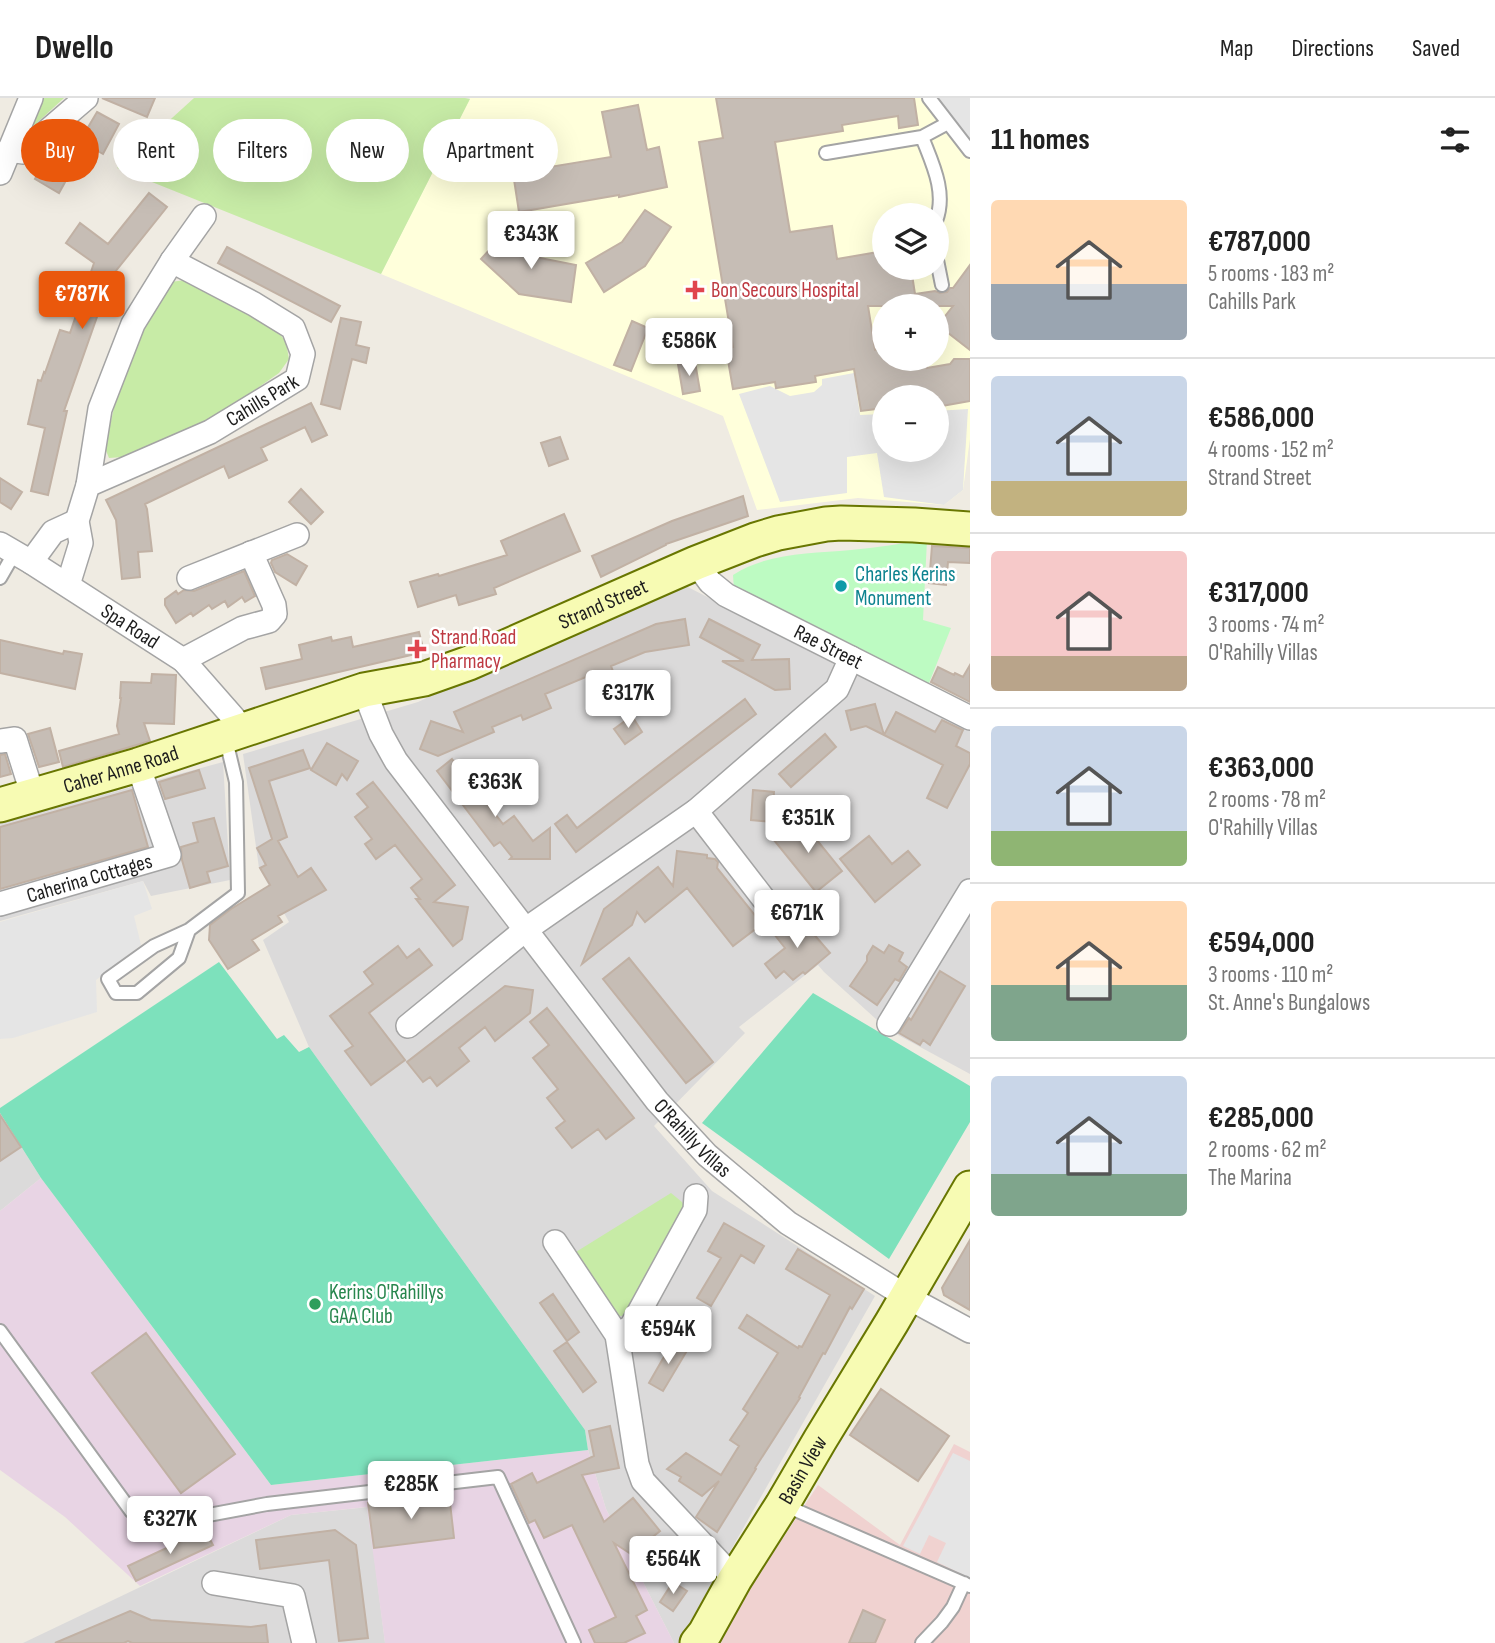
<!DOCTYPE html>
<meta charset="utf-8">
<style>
:root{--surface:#fff;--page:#f2f2f2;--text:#222;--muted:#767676;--line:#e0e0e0;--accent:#ea580c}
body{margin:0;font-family:"Sofia Sans Condensed",sans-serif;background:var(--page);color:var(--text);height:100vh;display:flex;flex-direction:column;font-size:26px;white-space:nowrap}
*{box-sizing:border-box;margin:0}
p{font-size:23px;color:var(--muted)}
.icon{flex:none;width:38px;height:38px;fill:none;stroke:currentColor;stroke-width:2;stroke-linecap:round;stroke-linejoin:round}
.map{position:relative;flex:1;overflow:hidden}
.panel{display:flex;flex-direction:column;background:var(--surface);width:525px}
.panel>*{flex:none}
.top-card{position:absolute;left:21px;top:21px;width:665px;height:63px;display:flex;gap:14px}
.fabs{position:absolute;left:872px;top:105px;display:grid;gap:14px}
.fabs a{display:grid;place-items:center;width:77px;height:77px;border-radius:50%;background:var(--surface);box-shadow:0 7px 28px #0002;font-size:35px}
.price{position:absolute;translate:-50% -60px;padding:0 16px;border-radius:7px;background:#fff;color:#222;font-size:23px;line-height:46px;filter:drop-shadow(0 2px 4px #0008)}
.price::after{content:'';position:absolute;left:50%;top:42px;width:21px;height:16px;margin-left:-10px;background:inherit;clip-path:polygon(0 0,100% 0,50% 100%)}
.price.current{background:var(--accent);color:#fff}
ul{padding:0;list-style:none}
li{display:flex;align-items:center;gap:21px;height:175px;padding:0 21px}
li+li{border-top:2px solid var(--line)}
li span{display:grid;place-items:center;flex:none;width:196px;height:140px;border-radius:7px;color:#555}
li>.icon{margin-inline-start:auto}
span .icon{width:84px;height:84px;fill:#fffc;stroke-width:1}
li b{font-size:30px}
h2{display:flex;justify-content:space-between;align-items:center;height:84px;padding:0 21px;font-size:30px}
.chip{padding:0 24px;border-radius:32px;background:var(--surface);box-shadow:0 7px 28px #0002;font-size:24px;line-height:63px}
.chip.current{background:var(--accent);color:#fff}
header{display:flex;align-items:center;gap:42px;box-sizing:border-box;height:98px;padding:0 35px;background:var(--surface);border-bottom:2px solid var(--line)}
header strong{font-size:33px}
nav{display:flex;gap:38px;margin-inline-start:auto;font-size:24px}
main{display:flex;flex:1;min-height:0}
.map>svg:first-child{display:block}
.residential{fill:#dbdada}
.commercial{fill:#f0d2d0}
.industrial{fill:#e8d4e4}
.education{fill:#ffffdb;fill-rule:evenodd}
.grass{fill:#c7eba6}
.park{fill:#bdfbc2}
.pitch{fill:#7de1bc}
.parking{fill:#e5e5e5}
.building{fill:#c6bdb5;stroke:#c1b1a4;stroke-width:2}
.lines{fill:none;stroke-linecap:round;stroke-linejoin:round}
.lane-casing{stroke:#a4a4a4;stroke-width:16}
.street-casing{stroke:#a4a4a4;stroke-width:26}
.secondary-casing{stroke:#687601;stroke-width:37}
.lane{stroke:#fff;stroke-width:12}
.street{stroke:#fff;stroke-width:23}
.secondary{stroke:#f7fbb3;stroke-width:33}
.health-dot{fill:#e0444e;stroke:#fff;stroke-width:2.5}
.culture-dot{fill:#0f9aa8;stroke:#fff;stroke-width:2.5}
.leisure-dot{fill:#2e9e5b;stroke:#fff;stroke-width:2.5}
.labels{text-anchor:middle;stroke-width:5;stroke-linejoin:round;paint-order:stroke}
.health-label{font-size:21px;fill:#be3a42;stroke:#fff;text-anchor:start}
.street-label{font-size:21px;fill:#1d1d1d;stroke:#fff}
.culture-label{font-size:21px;fill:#0d838f;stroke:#fff;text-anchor:start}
.leisure-label{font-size:21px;fill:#27864d;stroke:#fff;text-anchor:start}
</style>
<header>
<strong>Dwello</strong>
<nav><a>Map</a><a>Directions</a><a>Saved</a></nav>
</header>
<main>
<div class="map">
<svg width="970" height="1545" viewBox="0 0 970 1545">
<rect width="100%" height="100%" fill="#efebe2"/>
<path class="residential" d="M 678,484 L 970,633 L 970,976 L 887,931 L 824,874 L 818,867 L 739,929 L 745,935 L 654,1028 L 712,1093 L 875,1198 L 678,1545 L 674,1545 L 606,1411 L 588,1352 L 585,1332 L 309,949 L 263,842 L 289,824 L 259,770 L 243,656 L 418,604 Z
M 223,664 L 230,782 L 151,798 L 143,783 L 0,823 L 0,725 Z
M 0,1015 L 41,1080 L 0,1113 Z
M 368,1409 L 385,1545 L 23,1545 L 291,1417 Z"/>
<path class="commercial" d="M 954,1346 L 970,1354 L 970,1545 L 714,1545 L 818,1387 L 900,1447 Z"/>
<path class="industrial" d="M 41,1080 L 271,1387 L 588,1352 L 606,1411 L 674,1545 L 385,1545 L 367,1409 L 291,1417 L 140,1488 L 65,1419 L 0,1372 L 0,1113 Z"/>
<path class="education" d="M 470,0 L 970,0 L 970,341 L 963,392 L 944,407 L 858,400 L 757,412 L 723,318 L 381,176 ZM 884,117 L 936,117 L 936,170 L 884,170 ZM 884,208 L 936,208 L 936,261 L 884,261 ZM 884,299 L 936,299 L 936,352 L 884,352 Z"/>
<path class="grass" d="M 38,0 L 64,0 L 28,33 Z
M 194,0 L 465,0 L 470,1 L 381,176 L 117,70 Z
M 185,182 L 275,230 L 286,244 L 289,261 L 279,275 L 210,323 L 123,359 L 109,360 L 105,350 L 118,292 L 133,247 L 171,184 Z
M 671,1095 L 682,1104 L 686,1112 L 625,1214 L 622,1218 L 617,1218 L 571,1157 Z"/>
<path class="park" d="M 927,442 L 923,522 L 951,530 L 927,590 L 734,492 L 733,477 C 769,454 810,456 851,452 C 876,450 902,445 927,442 Z"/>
<path class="pitch" d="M 219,864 L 277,941 L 284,937 L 299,954 L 309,949 L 585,1332 L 588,1352 L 271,1387 L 41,1080 L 0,1015 L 0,1010 Z
M 813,895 L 970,988 L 970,1024 L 889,1161 L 702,1025 Z"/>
<path class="parking" d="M 937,0 L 970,0 L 970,44 L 950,21 Z
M 854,275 L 860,317 L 884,316 L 884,352 L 936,352 L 936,313 L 968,311 L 963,392 L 944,407 L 884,399 L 877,355 L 847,359 L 847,395 L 780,404 L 739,296 L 770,288 L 790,298 L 814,294 L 822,287 L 822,281 Z
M 143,783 L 152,811 L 134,818 L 141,847 L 96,882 L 97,914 L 13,940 L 0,941 L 0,824 Z
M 953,1355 L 970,1363 L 970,1480 L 937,1464 L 946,1445 L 929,1437 L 920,1456 L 903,1448 Z"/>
<path class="building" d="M 102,0 L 155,0 L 147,19 Z
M 716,0 L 914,0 L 918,27 L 899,30 L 898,18 L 842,27 L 843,33 L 775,44 L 790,134 L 832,128 L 837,161 L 884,153 L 884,170 L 911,170 L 915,196 L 935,193 L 940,195 L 947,194 L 950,190 L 953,190 L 970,167 L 970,252 L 938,227 L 953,208 L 868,208 L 875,252 L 884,251 L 884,261 L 926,261 L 927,270 L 950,266 L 954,261 L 970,261 L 970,303 L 936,309 L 936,299 L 932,299 L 932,296 L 914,299 L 884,299 L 884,310 L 861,313 L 854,271 L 815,278 L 816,284 L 776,290 L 775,284 L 733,291 L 726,251 L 733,249 L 699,44 L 723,40 Z
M 638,7 L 647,52 L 659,49 L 667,89 L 619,99 L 619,97 L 519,114 L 513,75 L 611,59 L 602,14 Z
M 97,14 L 119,26 L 103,56 L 80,43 Z
M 52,52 L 75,66 L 59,95 L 35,81 Z
M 149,95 L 167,109 L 111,179 L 64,313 L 67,313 L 48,397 L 31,393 L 45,330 L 28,326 L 38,282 L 41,283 L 44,274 L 45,275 L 60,232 L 70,235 L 94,165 L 66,145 L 80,125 L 108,146 Z
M 645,112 L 671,129 L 645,168 L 604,194 L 586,165 L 622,144 Z
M 502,138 L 508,138 L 535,159 L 576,167 L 571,204 L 519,196 L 481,161 Z
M 227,149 L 340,208 L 331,224 L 218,165 Z
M 341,220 L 361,224 L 356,247 L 369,250 L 366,265 L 352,261 L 340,311 L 321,306 Z
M 632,223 L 648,230 L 631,273 L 614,267 Z
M 695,264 L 700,293 L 683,296 L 678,266 Z
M 311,305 L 327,337 L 312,344 L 305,329 L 261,350 L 267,362 L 229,380 L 224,368 L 145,406 L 147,411 L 152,453 L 138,454 L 140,479 L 122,481 L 116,422 L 106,402 Z
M 560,339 L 568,361 L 549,368 L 541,345 Z
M 0,380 L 22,394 L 11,411 L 0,404 Z
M 301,391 L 323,414 L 311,426 L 289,404 Z
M 743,398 L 748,418 L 666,446 L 666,447 L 601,479 L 592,458 L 672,423 Z
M 564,416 L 580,453 L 494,490 L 496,496 L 459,507 L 456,497 L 418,509 L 410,484 L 438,476 L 439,478 L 507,457 L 501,443 Z
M 932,448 L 970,450 L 970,465 L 948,464 L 946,487 L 929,485 Z
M 287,456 L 307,468 L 296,487 L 275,474 L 271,465 L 272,462 Z
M 244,473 L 255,498 L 245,504 L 242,499 L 228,509 L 225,503 L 212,511 L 209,507 L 193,518 L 191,515 L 176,525 L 165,507 L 165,501 L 176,493 L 178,496 L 184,492 L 194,493 Z
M 685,521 L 689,547 L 645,554 L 611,568 L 616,581 L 593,591 L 588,578 L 545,596 L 551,610 L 523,622 L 521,617 L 492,629 L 494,634 L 438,658 L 420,651 L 431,623 L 463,634 L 454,614 L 656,526 Z
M 709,521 L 760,547 L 752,562 L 789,561 L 790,591 L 775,592 L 722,563 L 744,563 L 700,539 Z
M 419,534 L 424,554 L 266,591 L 261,570 L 302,561 L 299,547 L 331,539 L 332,543 L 351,539 L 353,549 Z
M 0,542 L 63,556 L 64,553 L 82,556 L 75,591 L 0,575 Z
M 970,567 L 970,604 L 931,584 L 938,569 L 954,577 L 955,575 L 963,579 Z
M 152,576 L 176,577 L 174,626 L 144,625 L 150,643 L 63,669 L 59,653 L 119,636 L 117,628 L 121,600 L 120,600 L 121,584 L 151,585 Z
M 745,601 L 756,616 L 576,754 L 555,726 L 567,717 L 577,730 Z
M 875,606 L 884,637 L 866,628 L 851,632 L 846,613 Z
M 896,614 L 935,634 L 942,622 L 963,632 L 956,648 L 970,655 L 970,666 L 947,710 L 927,700 L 943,667 L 884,637 Z
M 632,618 L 642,634 L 625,646 L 614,631 Z
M 50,630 L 59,664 L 39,669 L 28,636 Z
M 825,636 L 836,649 L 791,689 L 779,676 Z
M 327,645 L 358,663 L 347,682 L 342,676 L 336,687 L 311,672 Z
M 303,652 L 310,670 L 269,683 L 287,739 L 278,743 L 298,779 L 311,770 L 326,792 L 278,818 L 282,824 L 252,842 L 259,852 L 228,871 L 209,842 L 210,827 L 231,811 L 270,787 L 260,770 L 266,767 L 257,750 L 272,741 L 249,670 Z
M 5,656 L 11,676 L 0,679 L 0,657 Z
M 452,661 L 503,726 L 514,718 L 533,743 L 550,730 L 550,761 L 510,761 L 512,759 L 500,744 L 494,748 L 437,673 Z
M 199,672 L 205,690 L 165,701 L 159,684 Z
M 373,684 L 455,787 L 434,804 L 468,809 L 462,841 L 453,848 L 416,801 L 420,801 L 411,790 L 422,781 L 395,747 L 376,761 L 365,746 L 372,741 L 355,719 L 368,709 L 357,696 Z
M 132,692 L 148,749 L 0,791 L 0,729 Z
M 753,692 L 774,694 L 772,724 L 751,722 Z
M 214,720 L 228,768 L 207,774 L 210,784 L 190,790 L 182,762 L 181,749 L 198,744 L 193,725 Z
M 799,720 L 842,773 L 816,794 L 773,741 Z
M 869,738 L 892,766 L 908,753 L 920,767 L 875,804 L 840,761 Z
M 677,753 L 707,757 L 707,760 L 715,761 L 718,764 L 717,770 L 762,826 L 733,848 L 687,790 L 645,824 L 637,814 L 632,827 L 582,866 L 604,811 L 658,769 L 673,788 Z
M 798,818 L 830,855 L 805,876 L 803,874 L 793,882 L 784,873 L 776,880 L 765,866 L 785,850 L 774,836 Z
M 889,847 L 903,855 L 899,863 L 907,869 L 899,883 L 895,881 L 877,907 L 850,888 L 867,863 L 867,858 L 873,848 L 884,855 Z
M 398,848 L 407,860 L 419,851 L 432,867 L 369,915 L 405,962 L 371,987 L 345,953 L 353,948 L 330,918 L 373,886 L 364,874 Z
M 629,860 L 713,964 L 686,985 L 603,881 Z
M 940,873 L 965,888 L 930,947 L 923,942 L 920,947 L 899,935 L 909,920 L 911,922 Z
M 505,888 L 533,892 L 530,915 L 495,943 L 485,929 L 459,950 L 469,963 L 437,988 L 430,979 L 423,984 L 407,964 Z
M 547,910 L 634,1020 L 606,1041 L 598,1031 L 572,1050 L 556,1030 L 565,1023 L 547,1000 L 558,991 L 533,960 L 549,947 L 530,924 Z
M 0,1017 L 21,1049 L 0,1063 Z
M 724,1125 L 764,1148 L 754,1165 L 741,1157 L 711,1208 L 697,1200 L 721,1160 L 708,1153 Z
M 970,1142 L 970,1212 L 944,1197 L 942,1190 Z
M 798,1151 L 864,1191 L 852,1211 L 850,1209 L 825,1256 L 823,1255 L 799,1299 L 800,1300 L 755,1370 L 756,1371 L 717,1434 L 696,1419 L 719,1383 L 702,1398 L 679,1383 L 681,1379 L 667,1371 L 686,1355 L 721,1377 L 739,1348 L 730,1342 L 748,1315 L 743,1311 L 778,1255 L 739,1230 L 747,1217 L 798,1250 L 799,1248 L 802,1249 L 830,1197 L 786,1171 Z
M 553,1196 L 579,1234 L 567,1243 L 540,1205 Z
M 146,1235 L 235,1356 L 181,1395 L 92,1275 Z
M 673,1243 L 688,1251 L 663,1293 L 649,1285 Z
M 567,1244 L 596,1284 L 583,1294 L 554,1253 Z
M 881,1291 L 949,1338 L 918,1383 L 850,1337 Z
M 610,1328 L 619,1370 L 582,1377 L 604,1424 L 633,1400 L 660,1433 L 631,1456 L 614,1445 L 647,1512 L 636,1518 L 645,1535 L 624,1545 L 595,1545 L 589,1532 L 616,1519 L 572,1427 L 544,1440 L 535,1422 L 529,1425 L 511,1386 L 532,1375 L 537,1385 L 594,1358 L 589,1333 Z
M 449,1396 L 454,1440 L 374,1450 L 368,1405 Z
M 205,1432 L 213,1447 L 136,1483 L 128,1468 Z
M 335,1432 L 356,1447 L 368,1540 L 339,1543 L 329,1462 L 260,1471 L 256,1442 Z
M 673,1455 L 686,1463 L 673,1484 L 660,1475 Z
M 673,1484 L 687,1493 L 673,1513 L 660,1504 Z
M 863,1512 L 885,1522 L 875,1545 L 849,1545 Z
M 130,1513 L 151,1522 L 251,1529 L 266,1527 L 268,1545 L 132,1545 L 128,1543 L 124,1545 L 55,1545 Z"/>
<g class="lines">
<g class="lane-casing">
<path id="lane" d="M 929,0 L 970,53
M 922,39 C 932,65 947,94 936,123
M 826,55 L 922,39 L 948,25
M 936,157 L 942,187
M 0,480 L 15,454
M 189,832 L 154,848 L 108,881 L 116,895 L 137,895 L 179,860 L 189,832 L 238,795 L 236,684 L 225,638
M 0,1233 L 131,1413 L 155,1427 L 267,1406 L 498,1379 L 574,1545
M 784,1407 L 970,1488
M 922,1545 L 942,1524 L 953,1509 L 964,1485"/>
</g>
<g class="street-casing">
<g id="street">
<path d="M 9,52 L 23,54 L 86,0"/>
<path d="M 0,75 L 31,0"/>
<path d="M 88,387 L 100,311 L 133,226 L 172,163 L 204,118"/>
<path id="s1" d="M 0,446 L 31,464 L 183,562 L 233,619 L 242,632"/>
<path d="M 31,464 L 53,434 L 77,423"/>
<path id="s2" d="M 696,465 L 710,484 L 726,497 L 970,620"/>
<path d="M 189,480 L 297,437"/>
<path id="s3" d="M 68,487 L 81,445 L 77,423 L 88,387 L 210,334 L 297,281 L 303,256 L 293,230 L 254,206 L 172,163"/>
<path d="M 183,562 L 243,530 L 269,523 L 275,516 L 274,507 L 251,455"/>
<path id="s4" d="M 364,592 L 381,636 L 396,663 L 657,1003 L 707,1057 L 788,1125 L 907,1199 L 970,1233"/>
<path d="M 0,643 L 15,641 L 33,698"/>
<path d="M 696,713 L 763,800"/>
<path id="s5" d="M 0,806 L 169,757 L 138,667"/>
<path d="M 889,926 L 970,793"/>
<path d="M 408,928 L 525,832 L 696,713 L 837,591 L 851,560"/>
<path d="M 555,1144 L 617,1237 L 637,1366 L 643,1383 L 735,1481"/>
<path d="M 617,1237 L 631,1229 L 695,1112 L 696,1098"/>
<path d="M 214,1485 L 293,1498 L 304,1545"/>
</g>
</g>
<g class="secondary-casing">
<g id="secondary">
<path id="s6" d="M 0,707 L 138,667 L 364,592 L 424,581 L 469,565 L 696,465 L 755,442 L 778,435 L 826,426 L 841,425 L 914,427 L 970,431"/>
<path id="s7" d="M 697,1545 L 705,1535 L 735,1481 L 782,1407 L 820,1342 L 892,1224 L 970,1090"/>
</g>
</g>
<use href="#lane" class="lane"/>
<use href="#street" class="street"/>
<use href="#secondary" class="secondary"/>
</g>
<g class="health-dot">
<path d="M691.5 181.5h7v7h7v7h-7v7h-7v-7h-7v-7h7z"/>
<path d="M413.5 540.5h7v7h7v7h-7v7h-7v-7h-7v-7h7z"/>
</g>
<circle class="culture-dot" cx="841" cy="488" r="7"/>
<circle class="leisure-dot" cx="315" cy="1206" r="7"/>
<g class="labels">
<g class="health-label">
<text x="711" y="199">Bon Secours Hospital</text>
<text x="431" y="546">Strand Road<tspan x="431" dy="24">Pharmacy</tspan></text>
</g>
<g class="street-label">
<text dy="7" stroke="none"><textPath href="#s3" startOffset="298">Cahills Park</textPath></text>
<text dy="7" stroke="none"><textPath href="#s6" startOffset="637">Strand Street</textPath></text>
<text dy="7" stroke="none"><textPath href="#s1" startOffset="154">Spa Road</textPath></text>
<text dy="7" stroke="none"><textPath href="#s2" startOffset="159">Rae Street</textPath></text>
<text dy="7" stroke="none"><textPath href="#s6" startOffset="126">Caher Anne Road</textPath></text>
<text dy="7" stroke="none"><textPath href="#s5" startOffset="93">Caherina Cottages</textPath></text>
<text dy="7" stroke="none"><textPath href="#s4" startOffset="558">O'Rahilly Villas</textPath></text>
<text dy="7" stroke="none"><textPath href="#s7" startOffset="203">Basin View</textPath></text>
</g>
<g class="culture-label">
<text x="855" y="483">Charles Kerins<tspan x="855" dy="24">Monument</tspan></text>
</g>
<g class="leisure-label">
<text x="329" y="1201">Kerins O'Rahillys<tspan x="329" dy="24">GAA Club</tspan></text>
</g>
</g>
</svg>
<div class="fabs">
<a><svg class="icon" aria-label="layers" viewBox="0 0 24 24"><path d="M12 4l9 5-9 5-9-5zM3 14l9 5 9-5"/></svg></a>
<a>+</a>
<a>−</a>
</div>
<b class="price" style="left:531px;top:173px">€343K</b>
<b class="price current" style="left:82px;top:233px">€787K</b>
<b class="price" style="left:689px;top:280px">€586K</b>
<b class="price" style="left:628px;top:632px">€317K</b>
<b class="price" style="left:495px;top:721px">€363K</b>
<b class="price" style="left:808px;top:757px">€351K</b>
<b class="price" style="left:797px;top:852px">€671K</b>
<b class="price" style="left:668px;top:1268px">€594K</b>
<b class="price" style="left:411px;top:1423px">€285K</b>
<b class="price" style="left:170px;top:1458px">€327K</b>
<b class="price" style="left:673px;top:1498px">€564K</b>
<div class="top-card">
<a class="chip current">Buy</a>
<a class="chip">Rent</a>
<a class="chip">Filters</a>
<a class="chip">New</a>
<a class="chip">Apartment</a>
</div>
</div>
<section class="panel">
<h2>11 homes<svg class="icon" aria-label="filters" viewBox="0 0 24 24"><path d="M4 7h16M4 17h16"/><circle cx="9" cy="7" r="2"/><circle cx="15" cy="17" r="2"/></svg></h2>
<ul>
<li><span style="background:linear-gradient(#ffd9b3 60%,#9aa5b1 0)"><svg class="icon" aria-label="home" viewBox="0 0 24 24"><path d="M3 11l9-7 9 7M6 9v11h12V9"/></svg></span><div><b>€787,000</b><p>5 rooms · 183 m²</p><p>Cahills Park</p></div></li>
<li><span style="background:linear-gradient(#c9d6e8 75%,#c2b280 0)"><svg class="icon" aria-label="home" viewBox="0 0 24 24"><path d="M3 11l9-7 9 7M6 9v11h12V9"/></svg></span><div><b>€586,000</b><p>4 rooms · 152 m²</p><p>Strand Street</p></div></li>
<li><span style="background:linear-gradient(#f6c9c9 75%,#b9a48a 0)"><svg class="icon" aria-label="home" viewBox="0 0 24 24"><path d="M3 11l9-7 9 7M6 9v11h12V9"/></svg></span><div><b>€317,000</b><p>3 rooms · 74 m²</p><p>O'Rahilly Villas</p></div></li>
<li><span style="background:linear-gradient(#c9d6e8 75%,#8fb573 0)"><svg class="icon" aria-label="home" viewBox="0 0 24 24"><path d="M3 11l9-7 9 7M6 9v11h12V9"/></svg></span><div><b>€363,000</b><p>2 rooms · 78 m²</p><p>O'Rahilly Villas</p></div></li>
<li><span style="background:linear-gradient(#ffd9b3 60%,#7fa58c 0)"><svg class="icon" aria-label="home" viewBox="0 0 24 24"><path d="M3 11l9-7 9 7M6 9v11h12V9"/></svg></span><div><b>€594,000</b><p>3 rooms · 110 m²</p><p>St. Anne's Bungalows</p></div></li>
<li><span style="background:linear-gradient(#c9d6e8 70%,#7fa58c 0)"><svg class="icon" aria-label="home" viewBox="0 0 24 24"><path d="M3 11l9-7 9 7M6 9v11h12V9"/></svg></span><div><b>€285,000</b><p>2 rooms · 62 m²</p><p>The Marina</p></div></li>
</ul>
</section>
</main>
